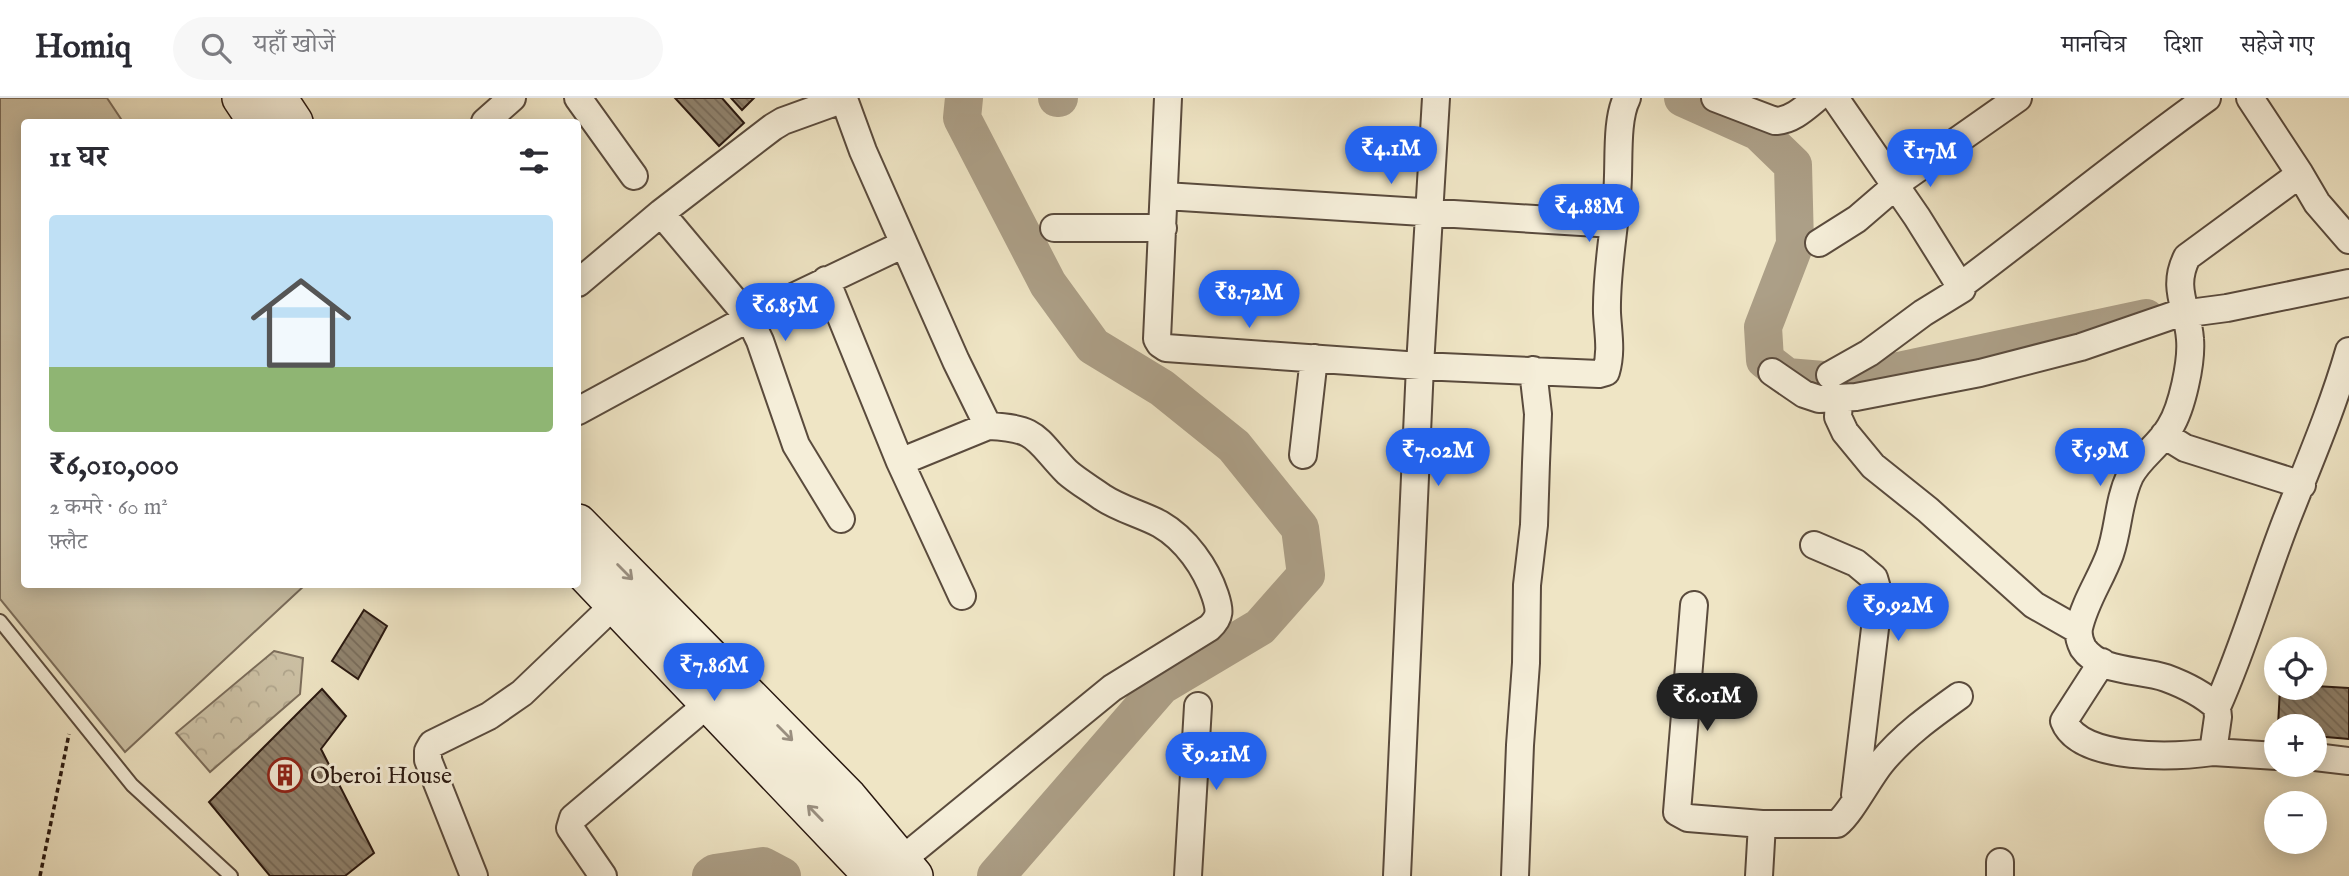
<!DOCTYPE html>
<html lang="hi">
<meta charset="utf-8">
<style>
:root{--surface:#fff;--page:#f7f7f7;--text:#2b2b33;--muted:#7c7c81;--line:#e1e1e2;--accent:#2563eb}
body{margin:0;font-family:"IM FELL English","Noto Serif Devanagari",serif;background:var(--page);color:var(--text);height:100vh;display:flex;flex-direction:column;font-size:26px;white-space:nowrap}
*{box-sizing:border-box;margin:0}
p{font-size:23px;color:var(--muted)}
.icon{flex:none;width:38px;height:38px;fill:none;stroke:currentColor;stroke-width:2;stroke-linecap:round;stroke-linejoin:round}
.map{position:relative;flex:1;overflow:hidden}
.side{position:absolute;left:21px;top:21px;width:560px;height:469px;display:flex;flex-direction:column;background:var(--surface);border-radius:7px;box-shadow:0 4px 18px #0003}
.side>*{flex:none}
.fabs{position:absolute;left:2264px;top:539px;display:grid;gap:14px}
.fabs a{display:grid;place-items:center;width:63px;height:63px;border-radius:50%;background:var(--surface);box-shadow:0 4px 18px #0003;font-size:35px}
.price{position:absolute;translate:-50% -60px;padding:0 16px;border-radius:24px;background:var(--accent);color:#fff;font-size:23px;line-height:46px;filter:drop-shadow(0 2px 4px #0008)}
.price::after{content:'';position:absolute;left:50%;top:42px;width:21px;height:16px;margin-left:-10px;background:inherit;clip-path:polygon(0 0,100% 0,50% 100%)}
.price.selected{background:#222;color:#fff}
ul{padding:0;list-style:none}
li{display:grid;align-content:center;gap:14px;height:371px;padding:0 28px}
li+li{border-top:2px solid var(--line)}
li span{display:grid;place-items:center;height:217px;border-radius:7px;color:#555}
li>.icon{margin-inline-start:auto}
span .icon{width:126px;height:126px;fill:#fffc;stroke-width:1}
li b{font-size:30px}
h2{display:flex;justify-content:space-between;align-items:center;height:84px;padding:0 28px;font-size:30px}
header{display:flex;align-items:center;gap:42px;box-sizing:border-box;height:98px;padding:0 35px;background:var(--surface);border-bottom:2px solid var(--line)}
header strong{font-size:33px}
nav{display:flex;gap:38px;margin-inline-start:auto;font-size:24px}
.search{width:490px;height:63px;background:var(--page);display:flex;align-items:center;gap:18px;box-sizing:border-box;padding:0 24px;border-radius:38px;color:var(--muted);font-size:26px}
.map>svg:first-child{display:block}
.park{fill:url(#park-crowns);stroke:#7b6d5b;stroke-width:2}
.pitch{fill:#cdc2a6;stroke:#7b6d5b;stroke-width:2}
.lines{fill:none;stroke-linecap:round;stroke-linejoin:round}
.river{stroke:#ac9f87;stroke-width:38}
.building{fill:url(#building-back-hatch);stroke:#291810;stroke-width:2}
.service-casing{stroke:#5a4b3d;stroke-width:16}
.minor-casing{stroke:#5a4b3d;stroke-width:30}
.secondary-casing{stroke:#291810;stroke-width:40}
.path{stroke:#291810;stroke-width:3.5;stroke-dasharray:5 3.5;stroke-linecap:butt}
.service{stroke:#f5eed9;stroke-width:12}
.minor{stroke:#f5eed9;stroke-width:26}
.secondary{stroke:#f5eed9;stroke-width:37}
.oneway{stroke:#998e7f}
.labels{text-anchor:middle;stroke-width:6;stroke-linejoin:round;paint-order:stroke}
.poi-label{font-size:24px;fill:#291810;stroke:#f5eed9;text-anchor:start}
</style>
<header>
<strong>Homiq</strong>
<div class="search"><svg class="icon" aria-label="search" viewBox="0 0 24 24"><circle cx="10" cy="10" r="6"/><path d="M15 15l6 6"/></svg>यहाँ खोजें</div>
<nav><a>मानचित्र</a><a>दिशा</a><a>सहेजे गए</a></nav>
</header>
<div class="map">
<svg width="2349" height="778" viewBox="0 0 2349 778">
<defs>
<pattern id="park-crowns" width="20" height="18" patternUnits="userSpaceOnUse" patternTransform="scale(1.75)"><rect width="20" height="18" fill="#cdc2a6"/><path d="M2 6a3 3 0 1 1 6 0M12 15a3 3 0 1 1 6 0" fill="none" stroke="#b0a68e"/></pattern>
<pattern id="building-back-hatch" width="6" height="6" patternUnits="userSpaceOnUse" patternTransform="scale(1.75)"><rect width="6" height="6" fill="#90836e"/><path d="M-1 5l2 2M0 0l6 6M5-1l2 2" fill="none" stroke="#766a59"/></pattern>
</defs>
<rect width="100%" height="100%" fill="#efe5c5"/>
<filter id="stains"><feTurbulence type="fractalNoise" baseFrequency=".00286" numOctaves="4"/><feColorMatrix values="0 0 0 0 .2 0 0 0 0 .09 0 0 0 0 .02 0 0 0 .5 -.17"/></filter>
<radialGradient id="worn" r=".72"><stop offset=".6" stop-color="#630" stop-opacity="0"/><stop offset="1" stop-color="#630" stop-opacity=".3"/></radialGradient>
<path class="park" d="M 274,553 L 303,560 L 300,596 L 210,674 L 176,635 Z"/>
<path class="pitch" d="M 0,0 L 107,0 L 123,24 L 24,24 L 24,486 L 305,487 L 125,654 L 0,501 Z"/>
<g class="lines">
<path class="river" d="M 964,0 L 962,20 L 1048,186 L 1093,248 L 1162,290 L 1234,348 L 1300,430 L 1306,477 L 1260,529 L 1161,588 L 996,778
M 1057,0 L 1059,0
M 1683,0 L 1759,34 L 1793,67 L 1795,146 L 1763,229 L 1765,262 L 1787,279 L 1847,284 L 2146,220
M 711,778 L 715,775 L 763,768 L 782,778"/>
</g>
<path class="building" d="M 675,0 L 722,0 L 744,25 L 719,48 Z
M 731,0 L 754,0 L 742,12 Z
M 364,512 L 387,528 L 358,581 L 332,563 Z
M 2315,588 L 2349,590 L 2349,641 L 2315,638 L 2315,628 L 2278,628 L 2280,590 L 2315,590 Z
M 322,591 L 346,618 L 321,651 L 374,755 L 345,778 L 270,778 L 209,704 Z"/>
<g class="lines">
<g class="service-casing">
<path id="service" d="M 0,523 L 132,687 L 231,778"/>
</g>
<g class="minor-casing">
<path id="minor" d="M 578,0 L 634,78
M 1168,0 L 1157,241 L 1160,246 L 1166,250 L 1420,268 L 1599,276 L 1606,274 C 1612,253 1608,235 1607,215 C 1606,176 1614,135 1617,96 C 1620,69 1615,23 1627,0
M 1715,0 L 1775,23 C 1791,23 1805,10 1817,0
M 2250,0 L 2300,76 L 2187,159 C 2171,190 2188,210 2190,241 C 2192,264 2182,310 2170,329 C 2159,348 2140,359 2130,378 C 2118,403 2119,430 2110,456 C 2101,481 2085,503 2079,530 C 2078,536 2080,544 2083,550 C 2100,575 2140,571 2166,580 C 2185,587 2202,595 2217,609 L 2218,619 L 2213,654 L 2277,658
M 485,24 L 512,0
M 2300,76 L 2317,105 L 2349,142
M 1165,98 L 1614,126
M 661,115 L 749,220 L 760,243 L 796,347 L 841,421
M 1054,130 L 1163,130
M 1819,145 L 1857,121 L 1907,78 L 2018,0
M 826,182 L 900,364 L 988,328
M 578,185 L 661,115 L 773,29 L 783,23 L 844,1 L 863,53 L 956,263 L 988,328 C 1039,330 1035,341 1067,374 C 1077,383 1091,391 1102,399 C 1120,411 1141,416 1160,426 C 1186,441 1206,470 1215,497 C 1220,512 1221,519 1209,530 L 1112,590 L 888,773
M 1960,188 C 2043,126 2123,60 2207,0
M 1772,274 L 1804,296 L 1819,301 L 1856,299 L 1980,275 L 2081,249 L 2174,217 L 2227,210 L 2349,185
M 1830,277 L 1869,255 L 1923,215 L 1962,191 L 1917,119 L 1835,0
M 1839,302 L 1838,319 L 1845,334 L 1873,368 L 1928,412 L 2034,507 L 2078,532
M 578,313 L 749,220 L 904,146
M 2164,337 L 2185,350 L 2302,387
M 1303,357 L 1314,260
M 900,364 L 962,498
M 1814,447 L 1856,465 L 1874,480 L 1879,497 L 1855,697
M 1694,507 L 1677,714 L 1688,720 L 1762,726
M 2102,564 L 2064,623 C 2080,664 2177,659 2213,654
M 2217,609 C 2244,549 2262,485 2286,423 C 2308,367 2332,312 2349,253
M 2315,659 L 2349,663
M 474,778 L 428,662 L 428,653 L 432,646 L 489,618 L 522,595 L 615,506
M 603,778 L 570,730 L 573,720 L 709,605
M 1188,778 L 1198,608
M 1397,778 L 1420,268 L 1436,0
M 1515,778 L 1520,647 L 1526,565 L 1527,487 L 1534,427 L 1536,365 L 1538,316 L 1533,272
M 1759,778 L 1762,726 L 1837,726 C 1851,715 1868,681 1881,665 C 1903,638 1931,618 1959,598
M 2000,778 L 2000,764"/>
</g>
<g class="secondary-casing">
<path id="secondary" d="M 241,0 L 257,24
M 278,0 L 294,24
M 578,425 L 848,699 L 914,778
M 578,468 L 873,778"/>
</g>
<path class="path" d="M 40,778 L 69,636"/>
<use href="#service" class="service"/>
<use href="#minor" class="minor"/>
<use href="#secondary" class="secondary"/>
</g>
<defs><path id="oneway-shaft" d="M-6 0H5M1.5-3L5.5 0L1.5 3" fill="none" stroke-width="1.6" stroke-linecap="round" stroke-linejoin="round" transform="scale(1.75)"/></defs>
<g class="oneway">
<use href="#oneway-shaft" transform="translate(625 474) rotate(45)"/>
<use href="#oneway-shaft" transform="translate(785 635) rotate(45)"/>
<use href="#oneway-shaft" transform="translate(815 715) rotate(-134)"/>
</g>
<defs>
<g id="building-ring" transform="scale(1.75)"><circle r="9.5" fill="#f5eed9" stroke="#8f2418" stroke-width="1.5"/><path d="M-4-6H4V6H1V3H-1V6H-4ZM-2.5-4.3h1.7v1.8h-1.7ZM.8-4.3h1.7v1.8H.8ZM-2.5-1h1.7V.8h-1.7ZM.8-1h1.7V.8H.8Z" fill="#8f2418"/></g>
</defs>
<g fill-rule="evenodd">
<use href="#building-ring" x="285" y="677"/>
</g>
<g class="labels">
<g class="poi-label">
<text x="310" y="685">Oberoi House</text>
</g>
</g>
<rect width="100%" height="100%" filter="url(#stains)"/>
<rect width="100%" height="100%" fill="url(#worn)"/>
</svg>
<div class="fabs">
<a><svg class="icon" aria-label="locate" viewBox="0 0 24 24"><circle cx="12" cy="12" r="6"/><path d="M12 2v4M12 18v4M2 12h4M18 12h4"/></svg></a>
<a>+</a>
<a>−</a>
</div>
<b class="price" style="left:1391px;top:88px">₹4.1M</b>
<b class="price" style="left:1930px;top:91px">₹17M</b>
<b class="price" style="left:1589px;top:146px">₹4.88M</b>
<b class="price" style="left:1249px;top:232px">₹8.72M</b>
<b class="price" style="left:785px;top:245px">₹6.85M</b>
<b class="price" style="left:1438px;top:390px">₹7.02M</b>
<b class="price" style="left:2100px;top:390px">₹5.9M</b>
<b class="price" style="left:1898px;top:545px">₹9.92M</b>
<b class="price" style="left:714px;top:605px">₹7.86M</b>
<b class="price selected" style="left:1707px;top:635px">₹6.01M</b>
<b class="price" style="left:1216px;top:694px">₹9.21M</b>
<section class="side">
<h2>11 घर<svg class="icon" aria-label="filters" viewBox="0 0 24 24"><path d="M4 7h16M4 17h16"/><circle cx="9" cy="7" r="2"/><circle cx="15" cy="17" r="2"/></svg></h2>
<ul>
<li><span style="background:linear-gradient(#bfe0f5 70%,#8fb573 0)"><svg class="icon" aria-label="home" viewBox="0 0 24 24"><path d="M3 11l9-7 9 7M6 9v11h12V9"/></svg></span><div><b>₹6,010,000</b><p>2 कमरे · 60 m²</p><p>फ़्लैट</p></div></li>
</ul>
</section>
</div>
